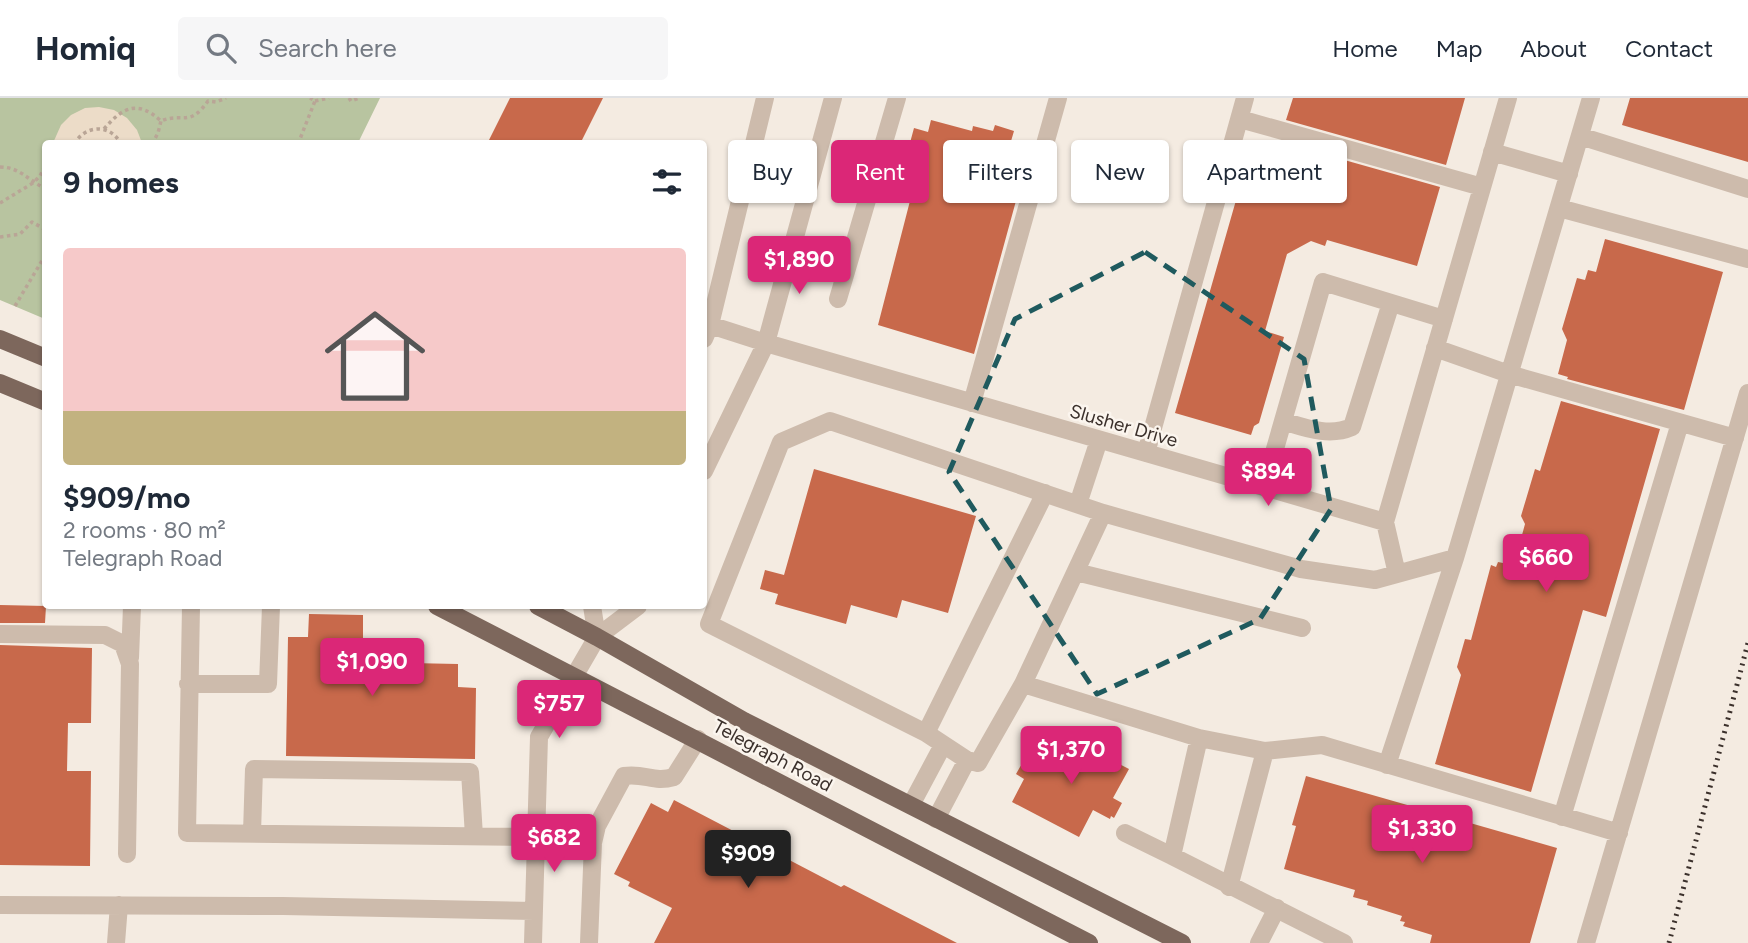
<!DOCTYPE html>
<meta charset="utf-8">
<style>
:root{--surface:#fff;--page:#f6f6f7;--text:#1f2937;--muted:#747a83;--line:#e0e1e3;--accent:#db2777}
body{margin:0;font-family:Figtree,sans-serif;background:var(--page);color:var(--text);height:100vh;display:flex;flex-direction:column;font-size:26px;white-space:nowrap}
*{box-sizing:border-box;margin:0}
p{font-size:23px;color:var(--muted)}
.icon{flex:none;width:38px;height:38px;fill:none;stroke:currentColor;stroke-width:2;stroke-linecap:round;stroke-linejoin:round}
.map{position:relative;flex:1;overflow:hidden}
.side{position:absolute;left:42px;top:42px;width:665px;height:469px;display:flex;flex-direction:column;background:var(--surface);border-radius:7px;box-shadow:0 2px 5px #0004}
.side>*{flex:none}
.guide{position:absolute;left:728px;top:42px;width:665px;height:63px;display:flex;gap:14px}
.price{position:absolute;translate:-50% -60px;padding:0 16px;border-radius:7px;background:var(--accent);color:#fff;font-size:23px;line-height:46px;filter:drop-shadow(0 2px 4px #0008)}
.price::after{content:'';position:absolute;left:50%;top:42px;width:21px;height:16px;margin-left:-10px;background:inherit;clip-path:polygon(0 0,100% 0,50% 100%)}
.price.on{background:#222;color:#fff}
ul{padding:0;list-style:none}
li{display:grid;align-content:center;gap:14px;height:371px;padding:0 21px}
li span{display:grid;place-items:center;height:217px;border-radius:7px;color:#555}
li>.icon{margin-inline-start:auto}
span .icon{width:126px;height:126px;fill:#fffc;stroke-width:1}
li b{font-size:30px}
h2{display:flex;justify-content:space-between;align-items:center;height:84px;padding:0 21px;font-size:30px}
.tag{padding:0 24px;border-radius:7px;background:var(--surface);box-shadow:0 2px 5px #0004;font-size:24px;line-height:63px}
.tag.on{background:var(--accent);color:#fff}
header{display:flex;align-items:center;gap:42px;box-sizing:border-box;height:98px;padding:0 35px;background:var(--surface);border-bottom:2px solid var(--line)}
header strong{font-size:33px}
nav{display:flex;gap:38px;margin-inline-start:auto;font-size:24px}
.search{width:490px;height:63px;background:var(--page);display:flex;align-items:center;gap:18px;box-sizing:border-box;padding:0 24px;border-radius:7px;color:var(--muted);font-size:26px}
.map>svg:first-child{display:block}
.green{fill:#b8c4a0}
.plaza{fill:#ecdcc8}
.building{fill:#c8694b}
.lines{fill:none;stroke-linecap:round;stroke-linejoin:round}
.path{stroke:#b9a596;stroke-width:3.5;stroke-dasharray:3.5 3.5;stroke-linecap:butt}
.minor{stroke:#cdbbac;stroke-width:18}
.major{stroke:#7d675c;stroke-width:18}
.rail{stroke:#3b302b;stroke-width:5;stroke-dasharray:2 5;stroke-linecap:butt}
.marked{fill:none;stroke:#1f5a5e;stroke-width:5;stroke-dasharray:14 9;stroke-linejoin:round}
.labels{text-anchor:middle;stroke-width:5;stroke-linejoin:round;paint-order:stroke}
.street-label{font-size:19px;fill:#3b302b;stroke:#fbf5ee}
</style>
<header>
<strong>Homiq</strong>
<div class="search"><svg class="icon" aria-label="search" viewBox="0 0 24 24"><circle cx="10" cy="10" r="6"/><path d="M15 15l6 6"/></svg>Search here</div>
<nav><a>Home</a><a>Map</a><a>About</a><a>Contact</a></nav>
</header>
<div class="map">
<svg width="1748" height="845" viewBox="0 0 1748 845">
<rect width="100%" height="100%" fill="#f4ebe1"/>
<path class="green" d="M 0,0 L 380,0 L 358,45 L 46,46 L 45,221 L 0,202 Z"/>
<path class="plaza" d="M 99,9 L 114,12 L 127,20 L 137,32 L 142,45 L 53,45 L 61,27 L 71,17 L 85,10 Z"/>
<path class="building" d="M 510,0 L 603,0 L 580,46 L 487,46 Z
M 1293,0 L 1465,0 L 1446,67 L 1286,22 Z
M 1630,0 L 1748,0 L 1748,64 L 1622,27 Z
M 931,22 L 972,33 L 973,28 L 993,33 L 995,27 L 1014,33 L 1009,50 L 1025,54 L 1017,80 L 1022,81 L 974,256 L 878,227 L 911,99 L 896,95 L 899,84 L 890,82 L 895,65 L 904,67 L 914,30 L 928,34 Z
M 1277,43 L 1440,89 L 1417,168 L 1327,142 L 1325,148 L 1311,143 L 1287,156 L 1265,233 L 1284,239 L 1259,325 L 1254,328 L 1251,337 L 1175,315 L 1249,57 L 1270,64 Z
M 1605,141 L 1723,174 L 1684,312 L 1567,281 L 1568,279 L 1558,276 L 1567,242 L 1562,231 L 1577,180 L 1585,182 L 1588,172 L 1596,174 Z
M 1561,303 L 1660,331 L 1606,519 L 1583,512 L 1531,694 L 1435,666 L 1461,577 L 1457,569 L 1465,541 L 1471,542 L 1491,467 L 1496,469 L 1498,464 L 1503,465 L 1504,460 L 1509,462 L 1510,457 L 1516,459 L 1525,426 L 1521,418 L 1535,371 L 1540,373 Z
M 814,371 L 976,418 L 948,515 L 902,502 L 897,520 L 851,507 L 846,526 L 775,506 L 778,496 L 760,491 L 765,472 L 784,477 Z
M 0,507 L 46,508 L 45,525 L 0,525 Z
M 309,516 L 363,517 L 363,540 L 411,541 L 410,565 L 458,566 L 458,589 L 476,590 L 475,661 L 286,658 L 288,539 L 308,539 Z
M 0,547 L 92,550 L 91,625 L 68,625 L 67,673 L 91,673 L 90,768 L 0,767 Z
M 1061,636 L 1129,671 L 1113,700 L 1122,705 L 1114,720 L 1111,718 L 1110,721 L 1093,712 L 1079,739 L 1012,704 L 1024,681 L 1016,676 L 1024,662 L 1027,663 L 1028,660 L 1044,668 Z
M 1306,678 L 1557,750 L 1530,845 L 1430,845 L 1432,837 L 1403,828 L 1405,824 L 1400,823 L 1402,818 L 1367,807 L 1368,803 L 1353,799 L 1355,792 L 1284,771 L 1296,728 L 1292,727 Z
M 674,702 L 841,789 L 844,787 L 957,845 L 654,845 L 672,810 L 628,788 L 630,784 L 614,776 L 651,705 L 668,714 Z"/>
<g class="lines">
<path class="path" d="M 349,0 L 351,3 L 359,0
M 315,3 L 329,0
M 104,31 C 122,10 137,1 161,23 C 183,14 189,30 208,3 L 216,4 L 226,0
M 74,46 C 85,27 110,25 121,46
M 152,46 L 158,35 L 161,23
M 298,46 L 315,3 L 310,0
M 0,69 C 20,69 29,83 46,91
M 0,105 L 33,85 L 40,78 L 46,66
M 0,139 L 20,136 L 32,124 L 46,132
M 15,208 L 46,156"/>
<path class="minor" d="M 1240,21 L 1482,89
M 1580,38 L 1748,91
M 1492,54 L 1569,76
M 1559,110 L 1748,161
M 838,201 L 897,0
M 704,223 L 710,227 L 766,245 L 1385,424 L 1508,0
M 704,241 L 710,227 L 765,0
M 1435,250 L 1509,276 L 1735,340
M 972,305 L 1058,0
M 1283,323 C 1306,330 1329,339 1352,329 L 1391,205
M 1146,355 L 1245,0
M 704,373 L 766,245 L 833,0
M 1264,389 L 1323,184 L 1444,221
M 1078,406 L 1099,342
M 1385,424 L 1397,476
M 1076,474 L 1302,530
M 191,508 L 187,735 L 536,739
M 592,508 L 597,539
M 0,536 L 105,537 L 123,546 L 130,566 L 127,756
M 130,560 L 132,508
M 188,586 L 268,586 L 271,508
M 1023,586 L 978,665 L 967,662 L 926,635 L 709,526 L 781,344 L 830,323 L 1103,415
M 926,635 L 1045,395
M 1199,640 L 1265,653 L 1322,647 L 1619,735
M 1387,667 L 1455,460
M 911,707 L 943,647
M 1562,719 L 1680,325
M 936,721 L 967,662
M 252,735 L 254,671 L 470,674 L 474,738
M 1125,735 L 1172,758
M 1229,789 L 1265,653
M 0,807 L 283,808 L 534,813
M 116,845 L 119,807
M 533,845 L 539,639 L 597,539 L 638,508
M 589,845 L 593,745 L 597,728 L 624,678 C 646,675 653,685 674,679 L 698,641
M 1259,845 L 1277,810
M 1344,845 L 1172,758 L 1199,640 L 1023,586 L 1103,415 L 1301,471 L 1375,482 L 1455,460 L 1591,0
M 1586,845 L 1748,295"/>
<path class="major" d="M 0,241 L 46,260
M 0,285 L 46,304
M 437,508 L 1089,845
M 538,508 L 597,539 L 744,623 L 1182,845"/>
<path class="rail" d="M 1669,845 L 1748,545"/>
</g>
<path class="marked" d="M 1145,154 L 1304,261 L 1331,411 L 1260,521 L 1097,596 L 949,374 L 1015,221 Z"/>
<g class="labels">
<g class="street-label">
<text transform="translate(1124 327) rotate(16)" y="7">Slusher Drive</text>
<text transform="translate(773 657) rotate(28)" y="7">Telegraph Road</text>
</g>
</g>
</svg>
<b class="price" style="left:799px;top:198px">$1,890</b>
<b class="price" style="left:1268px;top:410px">$894</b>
<b class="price" style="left:1546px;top:496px">$660</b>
<b class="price" style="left:372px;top:600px">$1,090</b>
<b class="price" style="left:559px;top:642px">$757</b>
<b class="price" style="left:1071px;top:688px">$1,370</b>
<b class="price" style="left:1422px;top:767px">$1,330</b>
<b class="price" style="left:554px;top:776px">$682</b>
<b class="price on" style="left:748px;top:792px">$909</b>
<div class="guide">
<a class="tag">Buy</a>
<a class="tag on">Rent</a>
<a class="tag">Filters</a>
<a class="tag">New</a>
<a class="tag">Apartment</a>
</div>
<section class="side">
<h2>9 homes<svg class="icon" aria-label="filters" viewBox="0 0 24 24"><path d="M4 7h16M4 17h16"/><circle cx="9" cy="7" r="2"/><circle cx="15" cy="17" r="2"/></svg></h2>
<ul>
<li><span style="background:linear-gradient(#f6c9c9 75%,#c2b280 0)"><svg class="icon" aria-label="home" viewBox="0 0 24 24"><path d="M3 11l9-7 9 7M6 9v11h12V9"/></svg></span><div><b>$909/mo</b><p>2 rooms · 80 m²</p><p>Telegraph Road</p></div></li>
</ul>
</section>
</div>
